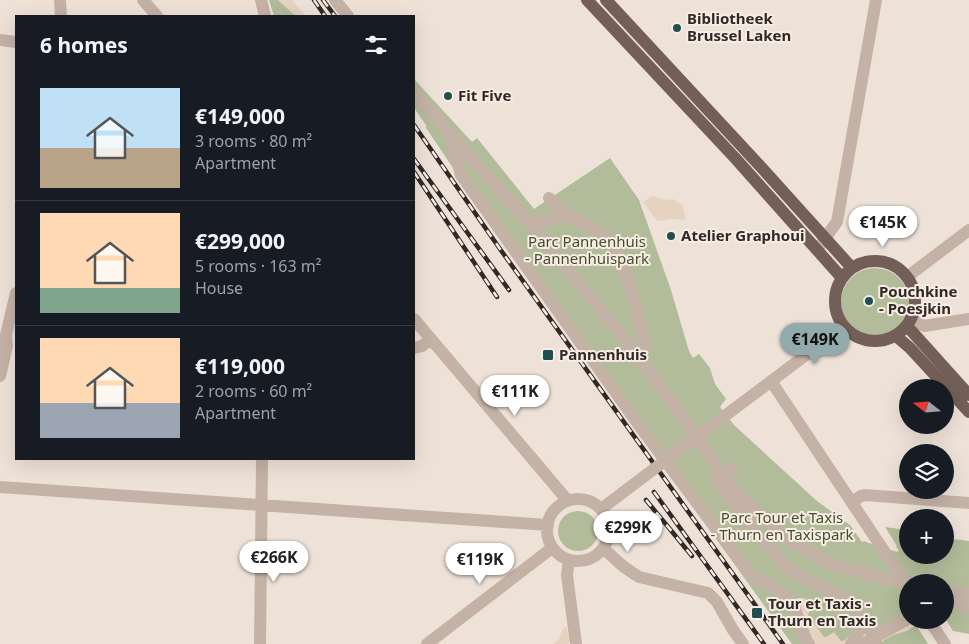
<!DOCTYPE html>
<meta charset="utf-8">
<style>
:root{--surface:#171b24;--page:#20242c;--text:#f1f3f6;--muted:#9ea1a6;--line:#363941;--accent:#92aaab}
body{margin:0;font-family:"Noto Sans",sans-serif;background:var(--page);color:var(--text);height:100vh;display:flex;flex-direction:column;font-size:19px;white-space:nowrap}
*{box-sizing:border-box;margin:0}
p{font-size:16px;color:var(--muted)}
.icon{flex:none;width:28px;height:28px;fill:none;stroke:currentColor;stroke-width:2;stroke-linecap:round;stroke-linejoin:round}
.map{position:relative;flex:1;overflow:hidden}
.panel{position:absolute;left:15px;top:15px;width:400px;height:445px;display:flex;flex-direction:column;background:var(--surface);border-radius:0px;box-shadow:0 5px 20px #0002}
.panel>*{flex:none}
.needle{width:32px;rotate:287deg}
.tools{position:absolute;left:899px;top:379px;display:grid;gap:10px}
.tools a{display:grid;place-items:center;width:55px;height:55px;border-radius:50%;background:var(--surface);box-shadow:0 5px 20px #0002;font-size:25px}
.price{position:absolute;translate:-50% -42px;padding:0 11px;border-radius:18px;background:#fff;color:#222;font-size:16px;line-height:32px;filter:drop-shadow(0 1px 2px #0008)}
.price::after{content:'';position:absolute;left:50%;top:30px;width:15px;height:11px;margin-left:-8px;background:inherit;clip-path:polygon(0 0,100% 0,50% 100%)}
.price.on{background:var(--accent);color:#111}
ul{padding:0;list-style:none}
li{display:flex;align-items:center;gap:15px;height:125px;padding:0 25px}
li+li{border-top:1px solid var(--line)}
li span{display:grid;place-items:center;flex:none;width:140px;height:100px;border-radius:0px;color:#555}
li>.icon{margin-inline-start:auto}
span .icon{width:60px;height:60px;fill:#fffc;stroke-width:1}
li b{font-size:21px}
h2{display:flex;justify-content:space-between;align-items:center;height:60px;padding:0 25px;font-size:21px}
.map>svg:first-child{display:block}
.green{fill:#b3bc9a}
.plaza{fill:#e5d2c0}
.lines{fill:none;stroke-linecap:round;stroke-linejoin:round}
.minor{stroke:#c5b2a6;stroke-width:12}
.major{stroke:#735f58;stroke-width:12}
.rail-casing{stroke:#322926;stroke-width:4.5}
.rail{stroke:#f7ede4;stroke-width:2.5;stroke-dasharray:8;stroke-linecap:butt}
.minor-bridge{stroke:#c5b2a6;stroke-width:12}
.poi-dot{fill:#1f504f;stroke:#f7ede4;stroke-width:2}
.labels{text-anchor:middle;stroke-width:4;stroke-linejoin:round;paint-order:stroke}
.poi-label{font-size:15px;font-weight:bold;fill:#322926;stroke:#f7ede4;text-anchor:start}
.park-label{font-size:15px;fill:#444e2c;stroke:#f7ede4}
</style>
<div class="map">
<svg width="969" height="644" viewBox="0 0 969 644">
<rect width="100%" height="100%" fill="#eee2d8"/>
<path class="green" d="M 269,0 L 278,0 L 296,16 L 274,16 Z
M 414,79 L 472,142 L 477,138 L 534,209 L 610,158 L 639,200 L 671,290 L 689,351 L 693,358 L 699,354 L 710,368 L 715,384 L 726,399 L 720,407 L 734,425 L 817,501 L 850,525 L 862,542 L 865,541 L 866,542 L 897,552 L 899,550 L 896,547 L 897,546 L 885,527 L 907,530 L 908,555 L 945,555 L 945,538 L 969,541 L 969,634 L 953,631 L 945,618 L 945,582 L 908,582 L 907,601 L 904,600 L 902,602 L 907,613 L 908,620 L 916,625 L 928,644 L 792,644 L 529,280 L 426,128 L 426,125 L 414,108 Z
M841 302a34 34 0 1 1 68 0a34 34 0 1 1-68 0Z
M558 531a20 20 0 1 1 40 0a20 20 0 1 1-40 0Z"/>
<path class="plaza" d="M 278,0 L 292,0 L 306,16 L 296,16 Z
M 652,196 L 667,200 L 673,199 L 682,205 L 686,220 L 672,219 L 657,221 L 643,202 Z
M 797,598 L 803,598 L 809,601 L 814,609 L 809,612 L 808,615 L 824,637 L 826,637 L 834,632 L 841,641 L 845,640 L 855,629 L 872,622 L 882,626 L 891,625 L 913,620 L 916,625 L 907,631 L 893,635 L 878,644 L 805,644 Z
M 567,627 L 568,635 L 570,635 L 570,641 L 568,644 L 554,644 L 559,638 L 563,628 Z"/>
<g class="lines">
<path class="minor" d="M 60,0 L 61,16
M 143,0 L 157,16
M 261,0 L 265,16
M 335,0 L 348,16
M 0,40 L 16,42
M 414,92 L 487,176 L 531,224 L 635,352 L 695,434 L 722,473 L 734,489 L 751,506 L 791,541 L 823,560 L 842,567 L 873,576 L 908,584
M 450,136 L 461,175 L 643,431 L 750,574 L 757,579 L 766,582 L 792,601 L 807,642 L 809,644
M 549,198 L 568,215
M 531,224 L 568,215 C 581,223 597,229 608,239 C 626,256 638,319 645,344 L 639,357
M 819,247 C 826,239 830,230 837,222 L 876,0
M 907,277 L 969,230
M 414,319 L 568,501
M 911,319 L 916,322 L 924,326 L 969,319
M 0,343 L 6,335 L 16,293
M 414,348 L 422,346 L 431,339
M 0,376 L 7,346 L 6,335
M 771,381 L 902,578
M 726,415 L 843,327
M 733,469 L 718,474 L 717,478 L 719,483 L 756,533 L 789,569 L 802,577 L 846,599 L 855,607 L 863,618 L 876,642
M 0,487 L 548,525
M547 530a31 31 0 1 1 62 0a31 31 0 1 1-62 0Z
M 852,502 L 861,496 L 865,495 L 969,503
M 601,509 L 646,475
M 604,549 L 624,567 L 639,577 L 708,593 L 717,602 L 733,630 L 743,644
M 569,560 L 567,575 L 576,644
M 945,591 L 969,594
M 945,597 L 969,608
M 929,620 L 945,644
M 260,644 L 262,459
M 427,644 L 552,548
M 851,644 L 863,625 L 865,621 L 874,629 L 885,632
M 863,644 L 908,619"/>
<path class="major" d="M 587,0 L 736,159 L 842,278
M 606,0 L 761,167 L 852,268
M835 301a40 40 0 1 1 80 0a40 40 0 1 1-80 0Z
M 907,326 L 969,395
M 896,336 L 910,348 L 969,412"/>
<g class="rail-casing">
<path id="rail" d="M 314,0 L 325,16
M 323,0 L 335,16
M 414,125 L 500,249 L 783,644
M 414,159 L 509,290
M 414,172 L 497,297
M 654,492 L 764,644
M 646,500 L 692,556"/>
</g>
<use href="#rail" class="rail"/>
<path class="minor-bridge" d="M 646,475 L 726,415
M 902,578 L 908,586"/>
</g>
<g class="poi-dot">
<circle cx="677" cy="28" r="5"/>
<circle cx="448" cy="96" r="5"/>
<circle cx="671" cy="236" r="5"/>
<circle cx="869" cy="301" r="5"/>
<rect x="542" y="349" width="12" height="12" rx="2.5"/>
<rect x="751" y="607" width="12" height="12" rx="2.5"/>
</g>
<g class="labels">
<g class="poi-label">
<text x="687" y="24">Bibliotheek<tspan x="687" dy="17">Brussel Laken</tspan></text>
<text x="458" y="101">Fit Five</text>
<text x="681" y="241">Atelier Graphoui</text>
<text x="879" y="297">Pouchkine<tspan x="879" dy="17">- Poesjkin</tspan></text>
<text x="559" y="360">Pannenhuis</text>
<text x="768" y="609">Tour et Taxis -<tspan x="768" dy="17">Thurn en Taxis</tspan></text>
</g>
<g class="park-label">
<text x="587" y="247">Parc Pannenhuis<tspan x="587" dy="17">- Pannenhuispark</tspan></text>
<text x="782" y="523">Parc Tour et Taxis<tspan x="782" dy="17">- Thurn en Taxispark</tspan></text>
</g>
</g>
</svg>
<div class="tools">
<a><svg class="needle" viewBox="-14 -14 28 28"><path d="M0-13l5 13h-10z" fill="#e53935"/><path d="M0 13l5-13h-10z" fill="#9ea1a6"/></svg></a>
<a><svg class="icon" aria-label="layers" viewBox="0 0 24 24"><path d="M12 4l9 5-9 5-9-5zM3 14l9 5 9-5"/></svg></a>
<a>+</a>
<a>−</a>
</div>
<b class="price" style="left:883px;top:248px">€145K</b>
<b class="price on" style="left:815px;top:365px">€149K</b>
<b class="price" style="left:515px;top:417px">€111K</b>
<b class="price" style="left:628px;top:553px">€299K</b>
<b class="price" style="left:274px;top:583px">€266K</b>
<b class="price" style="left:480px;top:585px">€119K</b>
<section class="panel">
<h2>6 homes<svg class="icon" aria-label="filters" viewBox="0 0 24 24"><path d="M4 7h16M4 17h16"/><circle cx="9" cy="7" r="2"/><circle cx="15" cy="17" r="2"/></svg></h2>
<ul>
<li><span style="background:linear-gradient(#bfe0f5 60%,#b9a48a 0)"><svg class="icon" aria-label="home" viewBox="0 0 24 24"><path d="M3 11l9-7 9 7M6 9v11h12V9"/></svg></span><div><b>€149,000</b><p>3 rooms · 80 m²</p><p>Apartment</p></div></li>
<li><span style="background:linear-gradient(#ffd9b3 75%,#7fa58c 0)"><svg class="icon" aria-label="home" viewBox="0 0 24 24"><path d="M3 11l9-7 9 7M6 9v11h12V9"/></svg></span><div><b>€299,000</b><p>5 rooms · 163 m²</p><p>House</p></div></li>
<li><span style="background:linear-gradient(#ffd9b3 65%,#9aa5b1 0)"><svg class="icon" aria-label="home" viewBox="0 0 24 24"><path d="M3 11l9-7 9 7M6 9v11h12V9"/></svg></span><div><b>€119,000</b><p>2 rooms · 60 m²</p><p>Apartment</p></div></li>
</ul>
</section>
</div>
